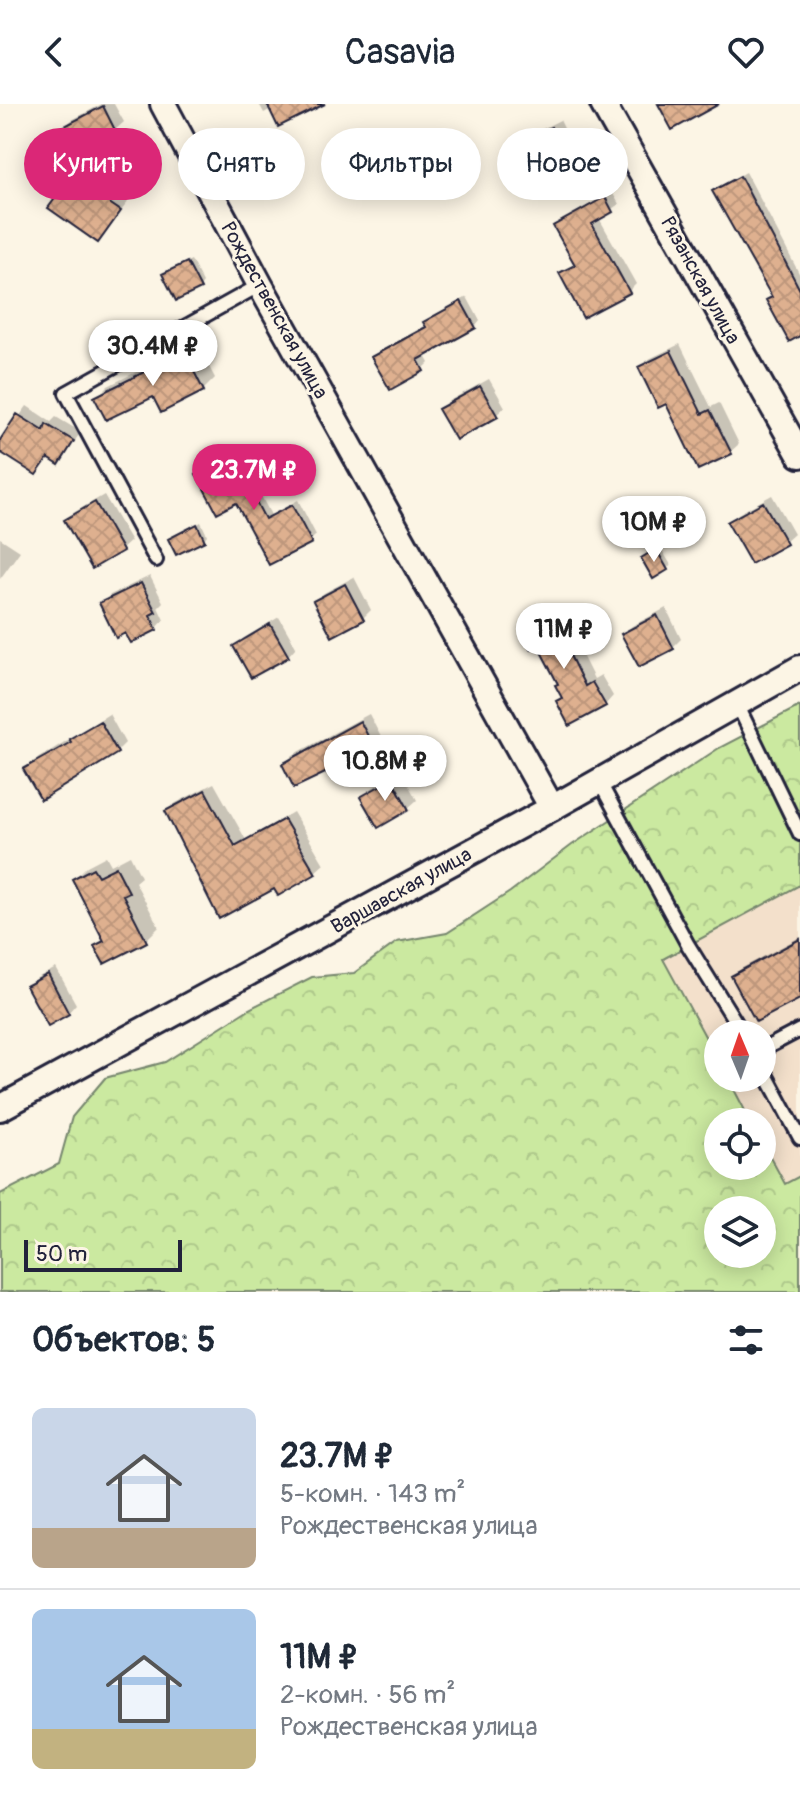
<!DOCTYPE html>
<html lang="ru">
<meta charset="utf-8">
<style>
:root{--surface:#fff;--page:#f6f6f7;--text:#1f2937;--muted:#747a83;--line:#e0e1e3;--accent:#db2777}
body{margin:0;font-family:Pangolin,sans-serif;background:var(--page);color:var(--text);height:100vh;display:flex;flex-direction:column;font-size:30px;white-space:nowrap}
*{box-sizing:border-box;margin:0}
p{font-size:26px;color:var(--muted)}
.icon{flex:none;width:44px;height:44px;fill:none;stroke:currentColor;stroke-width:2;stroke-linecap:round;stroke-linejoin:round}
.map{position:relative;height:1188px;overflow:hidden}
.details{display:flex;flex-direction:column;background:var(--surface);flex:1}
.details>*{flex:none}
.top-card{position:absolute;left:24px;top:24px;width:752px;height:72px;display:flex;gap:16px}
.needle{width:52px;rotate:358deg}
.buttons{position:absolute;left:704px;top:916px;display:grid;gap:16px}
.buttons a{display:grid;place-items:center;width:72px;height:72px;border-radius:50%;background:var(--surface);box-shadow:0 4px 20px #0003;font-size:40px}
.scale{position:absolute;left:24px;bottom:20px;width:158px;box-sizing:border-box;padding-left:8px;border:4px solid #22223b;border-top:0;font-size:22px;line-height:28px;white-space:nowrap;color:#22223b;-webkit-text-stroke:6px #fcf5e5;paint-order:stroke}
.price{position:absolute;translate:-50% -68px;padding:0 18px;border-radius:28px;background:#fff;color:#222;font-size:26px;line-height:52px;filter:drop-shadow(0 2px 4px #0008)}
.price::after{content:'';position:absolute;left:50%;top:48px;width:24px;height:18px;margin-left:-12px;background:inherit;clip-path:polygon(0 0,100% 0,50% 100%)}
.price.on{background:var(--accent);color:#fff}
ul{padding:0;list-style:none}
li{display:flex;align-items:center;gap:24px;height:200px;padding:0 32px}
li+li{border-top:2px solid var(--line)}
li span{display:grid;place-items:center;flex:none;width:224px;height:160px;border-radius:12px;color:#555}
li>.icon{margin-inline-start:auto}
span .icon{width:96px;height:96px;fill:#fffc;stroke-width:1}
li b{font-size:34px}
h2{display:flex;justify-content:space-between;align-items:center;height:96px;padding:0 32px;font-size:34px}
.pill{padding:0 28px;border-radius:36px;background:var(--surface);box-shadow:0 4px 20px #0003;font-size:28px;line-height:72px}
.pill.on{background:var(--accent);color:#fff}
header{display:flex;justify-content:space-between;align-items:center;height:104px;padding:0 32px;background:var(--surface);font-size:36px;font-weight:600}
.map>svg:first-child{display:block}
.built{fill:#f3e0cb}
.forest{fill:url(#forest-crowns);stroke:#76866e;stroke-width:2;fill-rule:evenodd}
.shadow{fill:#0003}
.building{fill:url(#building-cross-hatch);stroke:#22223b;stroke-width:2}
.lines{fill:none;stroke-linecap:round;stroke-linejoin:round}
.lane-casing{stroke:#22223b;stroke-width:18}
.street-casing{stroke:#22223b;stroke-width:30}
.lane{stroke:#fcf5e5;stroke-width:12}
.street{stroke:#fcf5e5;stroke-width:24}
.labels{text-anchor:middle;stroke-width:6;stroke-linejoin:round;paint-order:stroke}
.street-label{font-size:20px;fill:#22223b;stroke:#fcf5e5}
</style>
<header><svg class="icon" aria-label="back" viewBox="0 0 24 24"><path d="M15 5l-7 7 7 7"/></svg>Casavia<svg class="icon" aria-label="heart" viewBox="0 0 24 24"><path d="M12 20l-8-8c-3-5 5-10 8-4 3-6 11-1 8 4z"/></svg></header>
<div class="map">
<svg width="800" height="1188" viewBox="0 0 800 1188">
<defs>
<pattern id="forest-crowns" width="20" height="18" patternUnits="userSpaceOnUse" patternTransform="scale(2)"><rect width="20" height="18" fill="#cbe9a0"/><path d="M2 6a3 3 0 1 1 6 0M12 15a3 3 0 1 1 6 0" fill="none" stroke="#aec88b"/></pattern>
<pattern id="building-cross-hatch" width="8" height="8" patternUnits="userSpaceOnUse" patternTransform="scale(2)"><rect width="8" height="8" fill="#deb08f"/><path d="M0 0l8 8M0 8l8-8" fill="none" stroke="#be977c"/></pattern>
</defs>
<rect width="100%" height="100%" fill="#fcf5e5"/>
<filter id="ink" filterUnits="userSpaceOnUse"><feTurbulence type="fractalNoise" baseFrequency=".0125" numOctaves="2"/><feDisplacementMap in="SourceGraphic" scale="16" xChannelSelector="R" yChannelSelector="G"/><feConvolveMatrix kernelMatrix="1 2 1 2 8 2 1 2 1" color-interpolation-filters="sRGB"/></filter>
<g filter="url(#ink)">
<path class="built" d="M 800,781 L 800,1072 L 785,1080 L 762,1038 L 762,1018 L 751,1018 L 728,974 L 762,974 L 762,930 L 718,930 L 718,956 L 663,855 Z"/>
<path class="forest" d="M 800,602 L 800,781 L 663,855 L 718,956 L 718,974 L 728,974 L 751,1018 L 718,1018 L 718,1062 L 762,1062 L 762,1038 L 785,1080 L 800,1072 L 800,1188 L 0,1188 L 0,1090 L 59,1060 L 72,1013 L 105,974 L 165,958 L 249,905 L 312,873 L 354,869 L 397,838 L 447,829 L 510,788 L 572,741 L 719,644 ZM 718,1106 L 762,1106 L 762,1150 L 718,1150 Z"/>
<path class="shadow" d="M 102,0 L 114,0 L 124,18 L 115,26 L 63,24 L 72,16 Z
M 259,0 L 314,0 L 271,5 L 264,9 Z
M 560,16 L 578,54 L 570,63 L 516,42 L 524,34 Z
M 81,65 L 128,98 L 98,137 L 72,74 Z
M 746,68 L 800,171 L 800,230 L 768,196 L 773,191 L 714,87 Z
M 612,88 L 619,100 L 599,114 L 636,180 L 629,187 L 561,170 L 576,159 L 556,122 L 563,115 Z
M 191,156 L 203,179 L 200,183 L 168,167 Z
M 467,193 L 480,217 L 475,223 L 424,250 L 429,259 L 423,265 L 374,253 L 380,247 L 427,221 L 426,218 L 432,212 Z
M 196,238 L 215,274 L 203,286 L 97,293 L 108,282 Z
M 680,240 L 711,303 L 719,299 L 739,340 L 730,348 L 667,297 L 640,263 L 649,255 Z
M 489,275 L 505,303 L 496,311 L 441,305 L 449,297 Z
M 27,302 L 51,318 L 56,313 L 81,328 L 59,359 L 50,353 L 36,369 L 0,346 L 0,339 Z
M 238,348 L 271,411 L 298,396 L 316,431 L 310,437 L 270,458 L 237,397 L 199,371 L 205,365 Z
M 104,391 L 131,437 L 122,445 L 93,462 L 67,416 L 75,408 Z
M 772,391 L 794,430 L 785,438 L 730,419 L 738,410 Z
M 201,418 L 207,431 L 204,435 L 170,435 Z
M 0,434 L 20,447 L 0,475 Z
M 660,443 L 671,461 L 654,472 L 643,454 Z
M 150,472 L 163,498 L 158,503 L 164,516 L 156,525 L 126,526 L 102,500 L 110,491 Z
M 354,473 L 371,506 L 363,514 L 316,497 L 324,489 Z
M 563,503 L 571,517 L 567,521 L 594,575 L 601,571 L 613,592 L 605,601 L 558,597 L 563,593 L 560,579 L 538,539 L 524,527 L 533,519 Z
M 666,504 L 681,535 L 673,543 L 624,530 L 632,522 Z
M 279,513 L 296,543 L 288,552 L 235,542 L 244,534 Z
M 109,610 L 125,639 L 117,647 L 26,665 L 34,657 Z
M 369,610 L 383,637 L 375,645 L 342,658 L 284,660 L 293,651 Z
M 401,668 L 417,696 L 408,704 L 379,721 L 363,693 L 371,685 Z
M 214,679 L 246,736 L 293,708 L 324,760 L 315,768 L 279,789 L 275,782 L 167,707 L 176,699 Z
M 130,751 L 141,773 L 135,778 L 159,823 L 146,836 L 105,858 L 97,842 L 105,834 L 74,775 L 87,762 L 106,752 L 111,761 Z
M 800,833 L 800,893 L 734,872 L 742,864 Z
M 56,864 L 76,900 L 68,909 L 29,882 L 37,874 Z"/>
<path class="building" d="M 267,0 L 325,0 L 278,23 Z
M 658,0 L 719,0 L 672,26 Z
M 103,2 L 116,28 L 74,50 L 61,24 Z
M 551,23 L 571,64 L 534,83 L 513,42 Z
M 740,72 L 800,186 L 800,232 L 789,238 L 766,196 L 772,193 L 712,87 Z
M 71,73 L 121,107 L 98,139 L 48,104 Z
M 605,93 L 613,108 L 592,120 L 630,189 L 583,214 L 559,169 L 575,161 L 553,122 Z
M 187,158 L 201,185 L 176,197 L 162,170 Z
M 461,197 L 476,224 L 418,256 L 424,267 L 390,286 L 371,253 L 426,223 L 423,218 Z
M 671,247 L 702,310 L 710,306 L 732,350 L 698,366 L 666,300 L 658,304 L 638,263 Z
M 184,248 L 204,287 L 161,309 L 153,293 L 106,316 L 94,293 Z
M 480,282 L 498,313 L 456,336 L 438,305 Z
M 17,310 L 44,327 L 46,320 L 74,337 L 59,361 L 48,354 L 36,371 L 0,348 L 0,336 Z
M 232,352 L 265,415 L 292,401 L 312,439 L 269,461 L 236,399 L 217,409 L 196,370 Z
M 95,398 L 123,447 L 92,465 L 64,416 Z
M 763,398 L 787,440 L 751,460 L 727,418 Z
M 197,420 L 205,437 L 176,451 L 168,435 Z
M 656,445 L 668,466 L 653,475 L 641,454 Z
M 141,479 L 156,508 L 150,511 L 157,526 L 131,539 L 125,529 L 116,534 L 99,499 Z
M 345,480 L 364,516 L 332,533 L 313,497 Z
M 555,510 L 564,527 L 559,529 L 585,582 L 592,578 L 606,602 L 569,622 L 556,597 L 562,594 L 555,581 L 558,580 L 538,542 L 531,545 L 522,527 Z
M 657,511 L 674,545 L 639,563 L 621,530 Z
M 270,520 L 289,553 L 251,574 L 233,542 Z
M 100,617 L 118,649 L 41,696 L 23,665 L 71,638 L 69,635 Z
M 360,617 L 376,647 L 343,664 L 342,661 L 294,684 L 282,660 Z
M 392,675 L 409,706 L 378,724 L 360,693 Z
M 205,686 L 235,742 L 284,715 L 316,770 L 278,792 L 274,785 L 219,815 L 165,707 Z
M 116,763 L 129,788 L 123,791 L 147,838 L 104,860 L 94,842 L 104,837 L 72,775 L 93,764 L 98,772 Z
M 800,835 L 800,895 L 756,918 L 731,872 Z
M 48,870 L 69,910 L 48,922 L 26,882 Z"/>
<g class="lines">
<g class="lane-casing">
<path id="lane" d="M 156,456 L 66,289 L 260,181
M 737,600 L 800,730
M 599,677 L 688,841 L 743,930
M 762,946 L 800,926
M 762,963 L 800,1034"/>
</g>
<g class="street-casing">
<path id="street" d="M 163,0 L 260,181 L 552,704
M 603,0 L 800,351
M 0,1004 L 552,704 L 800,564"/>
</g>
<use href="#lane" class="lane"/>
<use href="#street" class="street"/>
</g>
</g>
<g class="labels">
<g class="street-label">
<text transform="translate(701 176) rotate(61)" y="7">Рязанская улица</text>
<text transform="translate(275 206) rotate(61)" y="7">Рождественская улица</text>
<text transform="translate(401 786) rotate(-29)" y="7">Варшавская улица</text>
</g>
</g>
</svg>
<div class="buttons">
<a><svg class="needle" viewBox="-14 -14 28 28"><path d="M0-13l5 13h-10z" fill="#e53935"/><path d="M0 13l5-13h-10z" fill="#747a83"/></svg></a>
<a><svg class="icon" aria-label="locate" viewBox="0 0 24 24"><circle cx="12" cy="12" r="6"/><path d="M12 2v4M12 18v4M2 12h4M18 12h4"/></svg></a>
<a><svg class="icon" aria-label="layers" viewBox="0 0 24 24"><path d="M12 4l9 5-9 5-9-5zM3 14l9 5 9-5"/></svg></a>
</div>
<div class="scale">50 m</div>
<b class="price" style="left:153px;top:284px">30.4M ₽</b>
<b class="price on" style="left:254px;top:408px">23.7M ₽</b>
<b class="price" style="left:654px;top:460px">10M ₽</b>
<b class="price" style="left:564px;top:567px">11M ₽</b>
<b class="price" style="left:385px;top:699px">10.8M ₽</b>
<div class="top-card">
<a class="pill on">Купить</a>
<a class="pill">Снять</a>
<a class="pill">Фильтры</a>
<a class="pill">Новое</a>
</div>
</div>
<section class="details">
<h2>Объектов: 5<svg class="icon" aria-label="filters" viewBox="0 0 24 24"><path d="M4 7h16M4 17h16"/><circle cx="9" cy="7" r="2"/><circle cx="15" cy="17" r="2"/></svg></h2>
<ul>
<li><span style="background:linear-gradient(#c9d6e8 75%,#b9a48a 0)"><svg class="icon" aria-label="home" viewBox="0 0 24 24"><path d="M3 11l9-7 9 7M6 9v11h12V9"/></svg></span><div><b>23.7M ₽</b><p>5-комн. · 143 m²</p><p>Рождественская улица</p></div></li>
<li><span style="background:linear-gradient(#a9c7e8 75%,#c2b280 0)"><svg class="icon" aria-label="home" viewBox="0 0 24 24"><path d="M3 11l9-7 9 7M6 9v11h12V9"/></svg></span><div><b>11M ₽</b><p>2-комн. · 56 m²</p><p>Рождественская улица</p></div></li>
</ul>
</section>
